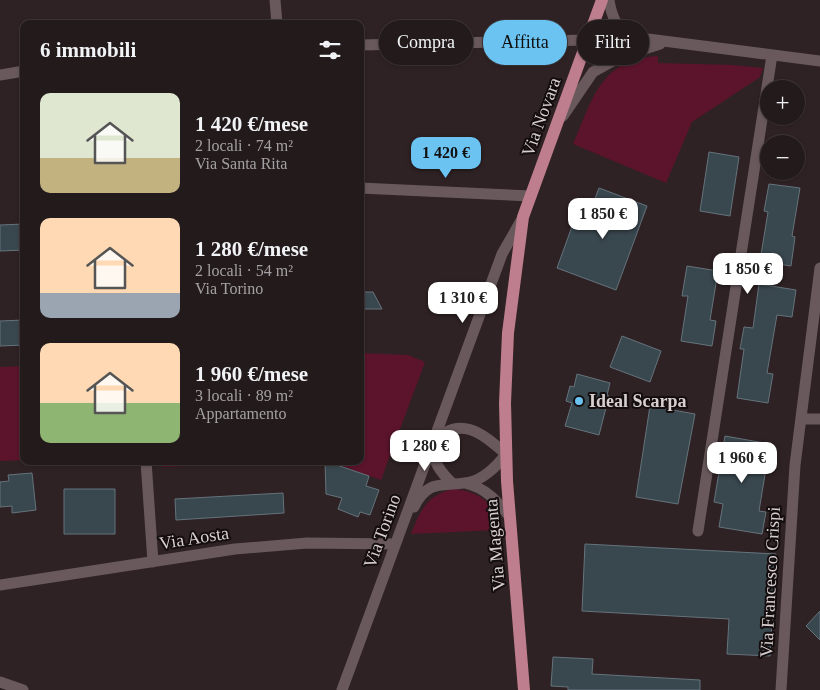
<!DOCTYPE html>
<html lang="it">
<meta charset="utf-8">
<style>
:root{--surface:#231a1b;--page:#2b2324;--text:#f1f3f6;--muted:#a3a1a3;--line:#40383a;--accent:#6bc3f2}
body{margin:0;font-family:"Times New Roman",serif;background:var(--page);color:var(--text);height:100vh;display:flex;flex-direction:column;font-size:19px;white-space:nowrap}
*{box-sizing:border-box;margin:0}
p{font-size:16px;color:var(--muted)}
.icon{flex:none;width:28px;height:28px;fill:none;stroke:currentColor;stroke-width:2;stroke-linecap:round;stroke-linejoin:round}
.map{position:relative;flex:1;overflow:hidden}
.details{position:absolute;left:20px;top:20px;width:344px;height:445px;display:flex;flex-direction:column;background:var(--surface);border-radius:10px;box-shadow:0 1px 4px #0004,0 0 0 1px var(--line)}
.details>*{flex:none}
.banner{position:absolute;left:379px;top:20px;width:366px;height:45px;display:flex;gap:10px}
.tools{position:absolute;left:760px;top:80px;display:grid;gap:10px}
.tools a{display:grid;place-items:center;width:45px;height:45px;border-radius:50%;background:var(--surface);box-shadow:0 1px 4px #0004,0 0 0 1px var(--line);font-size:25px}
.price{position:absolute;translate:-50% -42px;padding:0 11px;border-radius:10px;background:#fff;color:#222;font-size:16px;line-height:32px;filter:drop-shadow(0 1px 2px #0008)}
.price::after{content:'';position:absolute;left:50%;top:30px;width:15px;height:11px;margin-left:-8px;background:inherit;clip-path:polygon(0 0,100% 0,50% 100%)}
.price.current{background:var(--accent);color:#111}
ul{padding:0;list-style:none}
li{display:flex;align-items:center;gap:15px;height:125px;padding:0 20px}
li span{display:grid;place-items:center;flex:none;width:140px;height:100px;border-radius:10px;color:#555}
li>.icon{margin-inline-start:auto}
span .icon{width:60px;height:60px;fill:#fffc;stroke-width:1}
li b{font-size:21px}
h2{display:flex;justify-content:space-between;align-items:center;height:60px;padding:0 20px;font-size:21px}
.tag{padding:0 18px;border-radius:22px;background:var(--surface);box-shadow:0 1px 4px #0004,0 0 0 1px var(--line);font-size:18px;line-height:45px}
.tag.current{background:var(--accent);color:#111}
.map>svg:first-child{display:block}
.green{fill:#5b142c}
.building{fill:#39474e;stroke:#65737c}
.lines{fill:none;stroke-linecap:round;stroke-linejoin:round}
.street{stroke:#69595c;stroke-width:11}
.primary{stroke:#be7e8d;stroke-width:12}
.poi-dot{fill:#6bc3f2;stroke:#130d0e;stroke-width:2}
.labels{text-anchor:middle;stroke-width:4;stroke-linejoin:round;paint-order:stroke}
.street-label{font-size:18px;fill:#d8cfd1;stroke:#130d0e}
.poi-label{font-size:18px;font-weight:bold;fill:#d8cfd1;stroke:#130d0e;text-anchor:start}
</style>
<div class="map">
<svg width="820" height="690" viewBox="0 0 820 690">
<rect width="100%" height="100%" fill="#2f2224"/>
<path class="green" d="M 658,56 L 658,63 L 733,65 L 763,68 L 760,77 L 692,122 L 666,183 L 573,144 C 593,99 600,59 658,56 Z
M 360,353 L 408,355 L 425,362 L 381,480 L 328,461 L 360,461 Z
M 24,366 L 24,460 L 0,461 L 0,367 Z
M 158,461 L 304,461 L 163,467 Z
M 452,489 C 478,490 496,503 498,530 L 411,534 C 420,511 426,496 452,489 Z"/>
<path class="building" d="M 709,152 L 739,157 L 730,216 L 700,211 Z
M 769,184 L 800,188 L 792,236 L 795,237 L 791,266 L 760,261 L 768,212 L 764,211 Z
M 599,188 L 647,206 L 616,290 L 557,268 L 574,221 L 585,225 Z
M 24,224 L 24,250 L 0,251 L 0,225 Z
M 687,266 L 718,271 L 710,320 L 716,321 L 712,346 L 681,341 L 688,296 L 682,296 Z
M 759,284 L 796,290 L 792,317 L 777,315 L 767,373 L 773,374 L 768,403 L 737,398 L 744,349 L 740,349 L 744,327 L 753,328 Z
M 360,292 L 373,292 L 382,309 L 360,309 Z
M 24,320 L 24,345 L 0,346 L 0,321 Z
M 622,336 L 661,351 L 650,382 L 610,367 Z
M 577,374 L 610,383 L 607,395 L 609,396 L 599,435 L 565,426 L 572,403 L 566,401 L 570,386 L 574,387 Z
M 650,406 L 695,414 L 678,504 L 636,497 Z
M 725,436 L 770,444 L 759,511 L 766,512 L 762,534 L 719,527 L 723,504 L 714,502 Z
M 325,461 L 369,476 L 366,486 L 379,490 L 370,515 L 360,512 L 358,517 L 338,509 L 342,498 L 326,494 Z
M 32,473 L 36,510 L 12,513 L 12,506 L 0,507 L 0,482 L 9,481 L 8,475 Z
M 64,489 L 115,489 L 115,534 L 64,534 Z
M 283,493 L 284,513 L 176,520 L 175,499 Z
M 585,544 L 776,554 L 770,656 L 727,654 L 729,619 L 582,611 Z
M 820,611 L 820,640 L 806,626 Z
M 553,657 L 593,659 L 592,674 L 700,680 L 700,690 L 568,690 L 568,687 L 551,686 Z"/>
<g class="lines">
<path class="street" d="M 275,0 L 277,24
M 609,0 C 611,14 617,28 628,36
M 587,40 L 595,34 L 609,34 L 820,61
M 587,40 C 595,55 609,54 624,52
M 360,45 L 587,40
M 0,75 L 24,71
M 563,116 L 593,72 L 620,57 L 660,44
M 360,188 L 531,196
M 801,419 L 820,419
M 146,461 L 153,562
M 465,483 C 486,488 497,501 510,517
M 414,507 C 429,477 444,488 470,482 C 486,478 497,466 506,454 C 481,432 459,414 431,444 C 433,461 440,472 452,483
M 698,531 L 772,55
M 0,585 L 235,549 L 307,543 L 395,544
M 0,682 L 23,690
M 342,690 L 502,254 L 522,219
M 781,690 L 795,465 L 820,268"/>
<path class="primary" d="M 524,690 L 507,481 L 505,403 L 508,333 L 523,217 L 602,0"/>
</g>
<circle class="poi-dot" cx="579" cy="401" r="5"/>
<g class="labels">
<g class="street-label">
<text transform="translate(541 117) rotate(-70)" y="6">Via Novara</text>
<text transform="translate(382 531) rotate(-70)" y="6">Via Torino</text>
<text transform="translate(194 538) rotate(-9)" y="6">Via Aosta</text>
<text transform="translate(495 545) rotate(-95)" y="6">Via Magenta</text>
<text transform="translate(770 582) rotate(-87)" y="6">Via Francesco Crispi</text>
</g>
<g class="poi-label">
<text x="589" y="407">Ideal Scarpa</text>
</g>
</g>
</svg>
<div class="tools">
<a>+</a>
<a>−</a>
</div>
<b class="price current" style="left:446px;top:179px">1 420 €</b>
<b class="price" style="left:603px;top:240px">1 850 €</b>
<b class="price" style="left:748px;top:295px">1 850 €</b>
<b class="price" style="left:463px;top:324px">1 310 €</b>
<b class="price" style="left:425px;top:472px">1 280 €</b>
<b class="price" style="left:742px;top:484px">1 960 €</b>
<div class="banner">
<a class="tag">Compra</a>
<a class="tag current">Affitta</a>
<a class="tag">Filtri</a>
</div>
<section class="details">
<h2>6 immobili<svg class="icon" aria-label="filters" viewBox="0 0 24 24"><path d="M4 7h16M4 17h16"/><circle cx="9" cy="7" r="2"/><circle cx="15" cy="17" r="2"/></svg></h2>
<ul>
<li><span style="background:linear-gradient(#dfe7d0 65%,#c2b280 0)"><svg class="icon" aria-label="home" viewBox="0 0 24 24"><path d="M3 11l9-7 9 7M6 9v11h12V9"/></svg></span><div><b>1 420 €/mese</b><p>2 locali · 74 m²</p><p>Via Santa Rita</p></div></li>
<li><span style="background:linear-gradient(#ffd9b3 75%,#9aa5b1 0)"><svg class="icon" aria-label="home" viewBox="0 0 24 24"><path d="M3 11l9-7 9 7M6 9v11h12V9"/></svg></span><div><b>1 280 €/mese</b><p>2 locali · 54 m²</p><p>Via Torino</p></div></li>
<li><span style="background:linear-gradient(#ffd9b3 60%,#8fb573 0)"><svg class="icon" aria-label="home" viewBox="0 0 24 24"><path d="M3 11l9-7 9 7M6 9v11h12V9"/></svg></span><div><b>1 960 €/mese</b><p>3 locali · 89 m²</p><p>Appartamento</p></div></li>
</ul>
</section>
</div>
